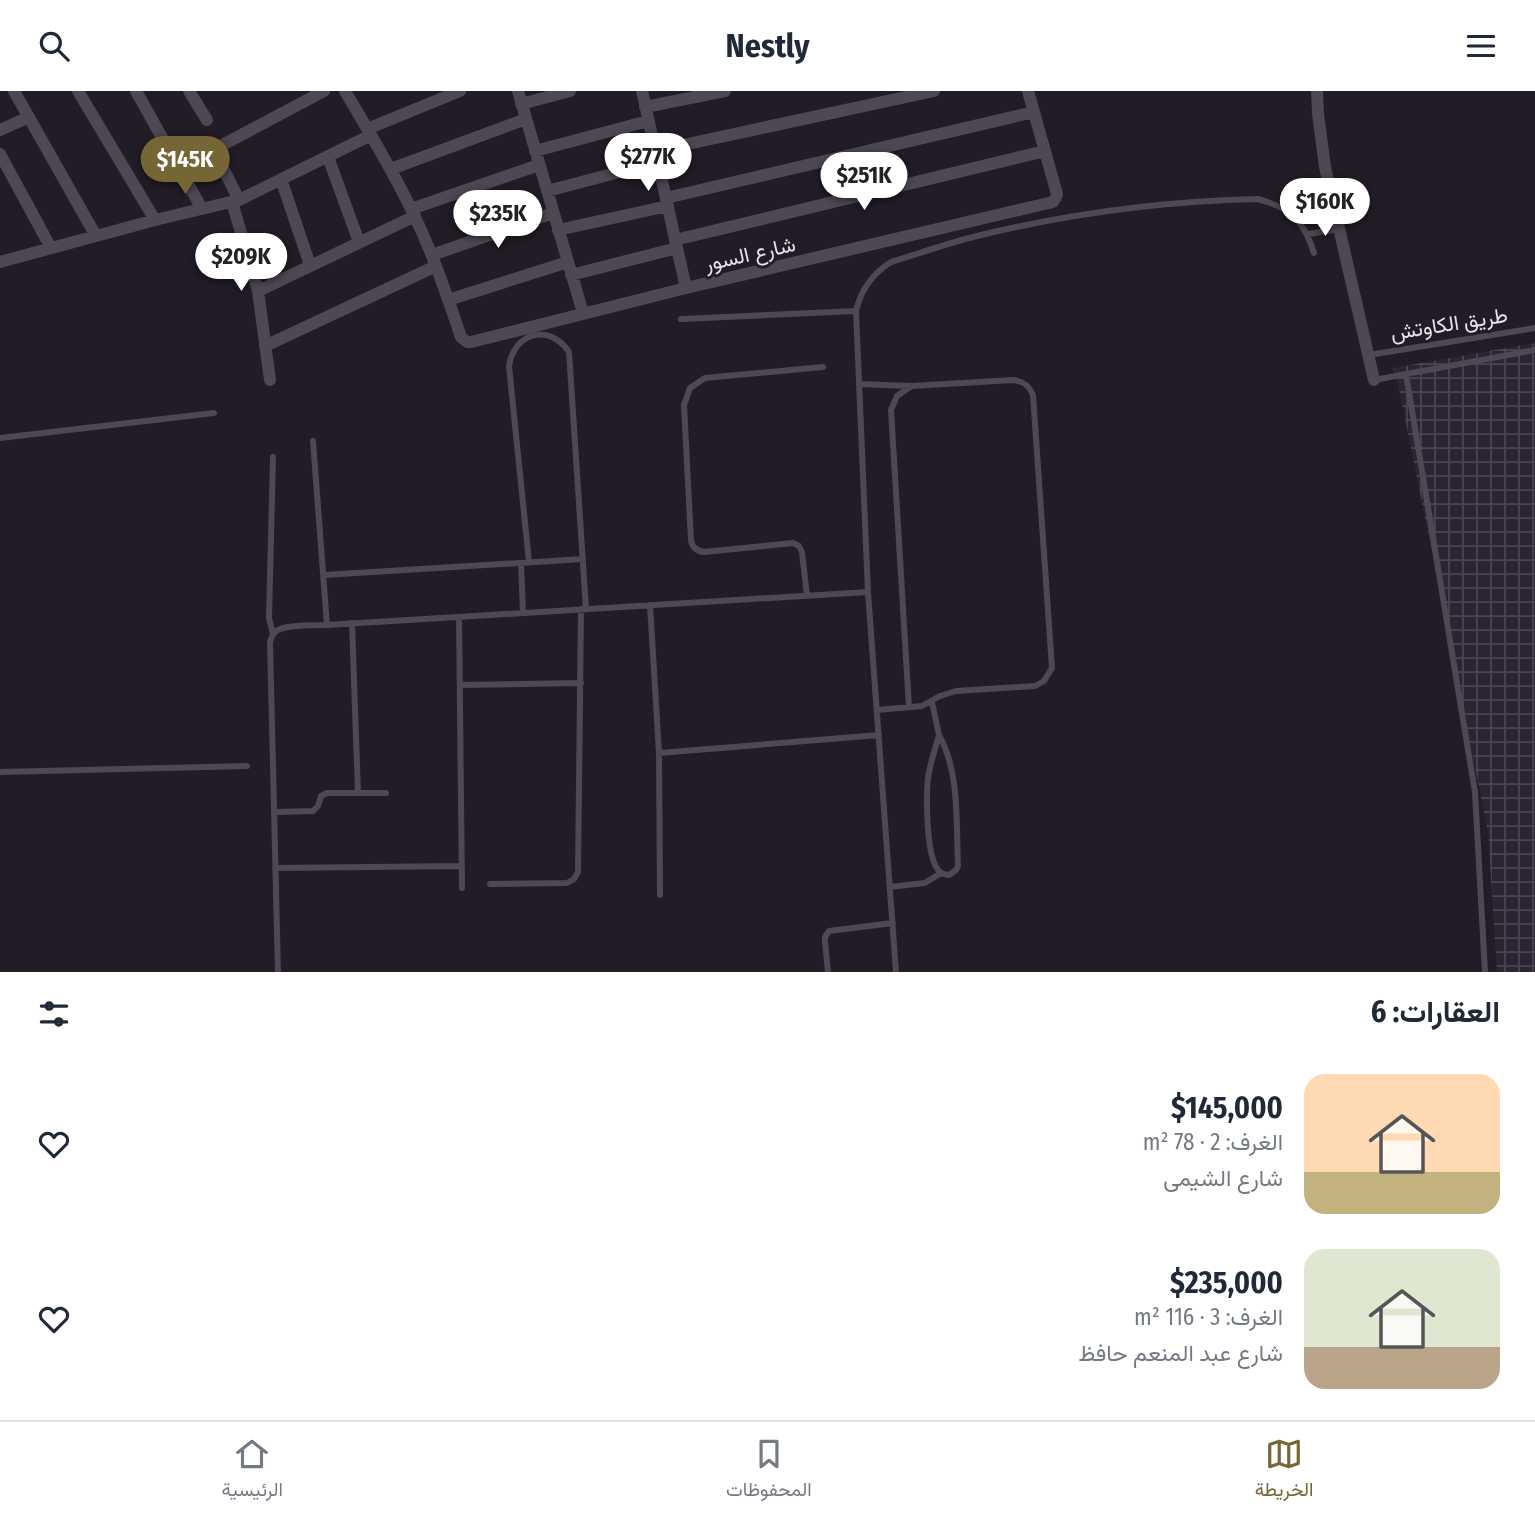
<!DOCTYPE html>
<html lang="ar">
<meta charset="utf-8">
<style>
:root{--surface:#fff;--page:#f6f6f7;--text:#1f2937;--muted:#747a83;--line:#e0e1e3;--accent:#766636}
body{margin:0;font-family:"Fira Sans Condensed",Vazirmatn,sans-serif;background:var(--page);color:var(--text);direction:rtl;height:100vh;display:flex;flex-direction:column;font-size:26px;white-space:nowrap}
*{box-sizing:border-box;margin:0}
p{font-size:23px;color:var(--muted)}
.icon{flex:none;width:38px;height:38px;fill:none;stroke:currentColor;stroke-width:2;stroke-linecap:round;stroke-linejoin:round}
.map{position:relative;height:881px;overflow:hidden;direction:ltr}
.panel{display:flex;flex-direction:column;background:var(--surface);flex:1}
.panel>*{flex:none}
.price{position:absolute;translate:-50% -60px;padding:0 16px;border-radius:24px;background:#fff;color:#222;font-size:23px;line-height:46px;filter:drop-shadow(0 2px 4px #0008)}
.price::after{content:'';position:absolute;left:50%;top:42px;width:21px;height:16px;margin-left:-10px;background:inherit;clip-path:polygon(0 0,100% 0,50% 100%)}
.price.current{background:var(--accent);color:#fff}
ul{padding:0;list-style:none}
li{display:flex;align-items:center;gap:21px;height:175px;padding:0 35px}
li span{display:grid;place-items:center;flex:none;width:196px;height:140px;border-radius:21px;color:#555}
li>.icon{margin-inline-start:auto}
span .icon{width:84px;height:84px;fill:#fffc;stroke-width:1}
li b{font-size:30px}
h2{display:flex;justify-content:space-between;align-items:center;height:84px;padding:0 35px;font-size:30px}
header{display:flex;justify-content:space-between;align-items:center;height:91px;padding:0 35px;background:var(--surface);font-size:32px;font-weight:700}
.dock{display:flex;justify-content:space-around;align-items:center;height:98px;border-top:2px solid var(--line);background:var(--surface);font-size:19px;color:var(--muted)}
.dock a{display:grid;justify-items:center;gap:4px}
.dock .current{color:var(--accent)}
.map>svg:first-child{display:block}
.industrial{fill:url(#industrial-grid)}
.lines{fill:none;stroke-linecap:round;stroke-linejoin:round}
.service{stroke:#4e4854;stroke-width:6}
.minor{stroke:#4e4854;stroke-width:12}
.labels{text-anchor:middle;stroke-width:6;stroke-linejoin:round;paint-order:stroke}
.street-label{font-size:21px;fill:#e7e3ea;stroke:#221c26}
</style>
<header><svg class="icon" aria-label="menu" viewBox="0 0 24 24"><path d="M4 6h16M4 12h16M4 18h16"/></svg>Nestly<svg class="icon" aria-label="search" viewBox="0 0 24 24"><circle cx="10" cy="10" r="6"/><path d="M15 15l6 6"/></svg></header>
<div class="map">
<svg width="1535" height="881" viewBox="0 0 1535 881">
<defs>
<pattern id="industrial-grid" width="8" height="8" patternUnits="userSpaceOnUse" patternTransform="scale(1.75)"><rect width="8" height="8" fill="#2c2433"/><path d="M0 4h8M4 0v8" fill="none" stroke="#4b4451"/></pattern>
</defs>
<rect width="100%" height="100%" fill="#221c26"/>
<path class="industrial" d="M 1535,252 L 1535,881 L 1497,881 L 1488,741 L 1400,302 L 1393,277 Z"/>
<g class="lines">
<path class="service" d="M 1308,143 L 1340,138
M 681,228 L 856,220
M 1369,264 L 1535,237
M 1406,283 L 1475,701 L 1485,881
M 1374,289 L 1535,259
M 859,293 L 911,295 L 1013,289 C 1023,290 1029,294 1033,304 L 1052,577 L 1044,590 L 1035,595 L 956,600 L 940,605 L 922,615 L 877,619
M 0,347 L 214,322
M 313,350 L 327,534
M 273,366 L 269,527 L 273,543
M 529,471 L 509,275 C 514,241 550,232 569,261 L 586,518
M 521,472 L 523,522
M 324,484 L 583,468
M 807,505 L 802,461 L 799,455 L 793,452 L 704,461 C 697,460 692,456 691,449 L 684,314 L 690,297 L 705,287 L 823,276
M 650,514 L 659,662 L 660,804
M 459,526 L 462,797
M 352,532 L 358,702
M 460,594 L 581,592
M 932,611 L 939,644
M 909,616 L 891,319 L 897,305 L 910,296
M 939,644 C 960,681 956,733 958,775 L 956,779 L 949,784 C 945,783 943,784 939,780 C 926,767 926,706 928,687 C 930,673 935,658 939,644 Z
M 659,662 L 879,644
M 0,681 L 247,675
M 274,721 L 313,720 L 318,715 L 321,705 L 327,702 L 386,702
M 275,777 L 462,775
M 490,793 L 567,792 L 574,788 L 578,781 L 581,518
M 890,796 L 925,792 L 941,782
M 278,881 L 270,551 C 272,545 274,540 280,538 C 290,534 316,534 327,534 L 868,501
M 828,881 L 825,850 L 825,846 L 829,840 L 893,832
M 896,881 L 868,501 L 856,220 C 861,198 872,183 891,171 C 918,163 945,153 973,146 C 1066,123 1162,110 1258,108 C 1291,117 1304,130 1314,162"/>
<path class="minor" d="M 14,0 L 96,145
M 78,0 L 155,129
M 136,0 L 202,118
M 189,0 L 207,29
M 345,0 C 369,41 394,81 414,124 C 433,163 447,205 461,246 L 467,251 L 471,251 L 686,197 L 1053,111 L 1056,106 L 1057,103 L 1028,0
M 518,0 L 583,222
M 642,0 L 686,197
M 1317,0 L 1318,23 L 1325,76 L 1374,289
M 521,13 L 570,0
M 645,16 L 725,0
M 367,38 L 460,0
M 0,39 L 29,26
M 214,59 L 239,109
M 535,60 L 648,30
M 655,60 L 934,0
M 0,63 L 51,157
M 328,66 L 359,151
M 179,77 L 324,0
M 391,78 L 526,28
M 281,88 L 310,174
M 547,100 L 658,71
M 666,107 L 1034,21
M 232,111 L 258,200 L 270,289
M 411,118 L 539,74
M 558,139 L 668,115
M 675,149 L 1045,60
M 432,164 L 553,122
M 0,171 L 155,129 L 239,109 L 371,44
M 571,184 L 677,157
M 258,200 L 415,125
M 448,209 L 568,171
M 265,255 L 436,175"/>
</g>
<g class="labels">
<g class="street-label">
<text transform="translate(750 163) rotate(-13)" y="7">شارع السور</text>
<text transform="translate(1449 233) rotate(-9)" y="7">طريق الكاوتش</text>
</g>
</g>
</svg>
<b class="price" style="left:648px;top:102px">$277K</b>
<b class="price current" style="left:185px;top:105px">$145K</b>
<b class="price" style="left:864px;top:121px">$251K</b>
<b class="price" style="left:1325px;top:147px">$160K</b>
<b class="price" style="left:498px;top:159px">$235K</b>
<b class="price" style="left:241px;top:202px">$209K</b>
</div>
<section class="panel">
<h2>العقارات: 6<svg class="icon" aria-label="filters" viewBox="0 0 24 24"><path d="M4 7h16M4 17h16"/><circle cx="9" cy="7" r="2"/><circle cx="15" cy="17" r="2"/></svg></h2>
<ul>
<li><span style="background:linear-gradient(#ffd9b3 70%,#c2b280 0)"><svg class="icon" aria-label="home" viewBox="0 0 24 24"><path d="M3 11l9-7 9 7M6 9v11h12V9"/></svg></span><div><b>$145,000</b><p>الغرف: 2 · 78 m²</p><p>شارع الشيمى</p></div><svg class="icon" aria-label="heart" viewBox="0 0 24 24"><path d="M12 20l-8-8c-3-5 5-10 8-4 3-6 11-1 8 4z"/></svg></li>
<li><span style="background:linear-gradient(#dfe7d0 70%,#b9a48a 0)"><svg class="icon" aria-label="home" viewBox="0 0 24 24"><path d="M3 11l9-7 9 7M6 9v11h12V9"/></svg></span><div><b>$235,000</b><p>الغرف: 3 · 116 m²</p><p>شارع عبد المنعم حافظ</p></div><svg class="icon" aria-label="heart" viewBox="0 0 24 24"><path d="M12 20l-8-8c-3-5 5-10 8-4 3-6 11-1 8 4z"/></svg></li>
</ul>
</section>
<nav class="dock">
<a class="current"><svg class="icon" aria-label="map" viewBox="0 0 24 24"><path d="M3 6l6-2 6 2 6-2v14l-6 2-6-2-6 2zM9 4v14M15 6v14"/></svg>الخريطة</a>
<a><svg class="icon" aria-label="saved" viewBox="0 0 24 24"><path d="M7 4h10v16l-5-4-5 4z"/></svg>المحفوظات</a>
<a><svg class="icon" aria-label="home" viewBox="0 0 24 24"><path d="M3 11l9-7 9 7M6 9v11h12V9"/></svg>الرئيسية</a>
</nav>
